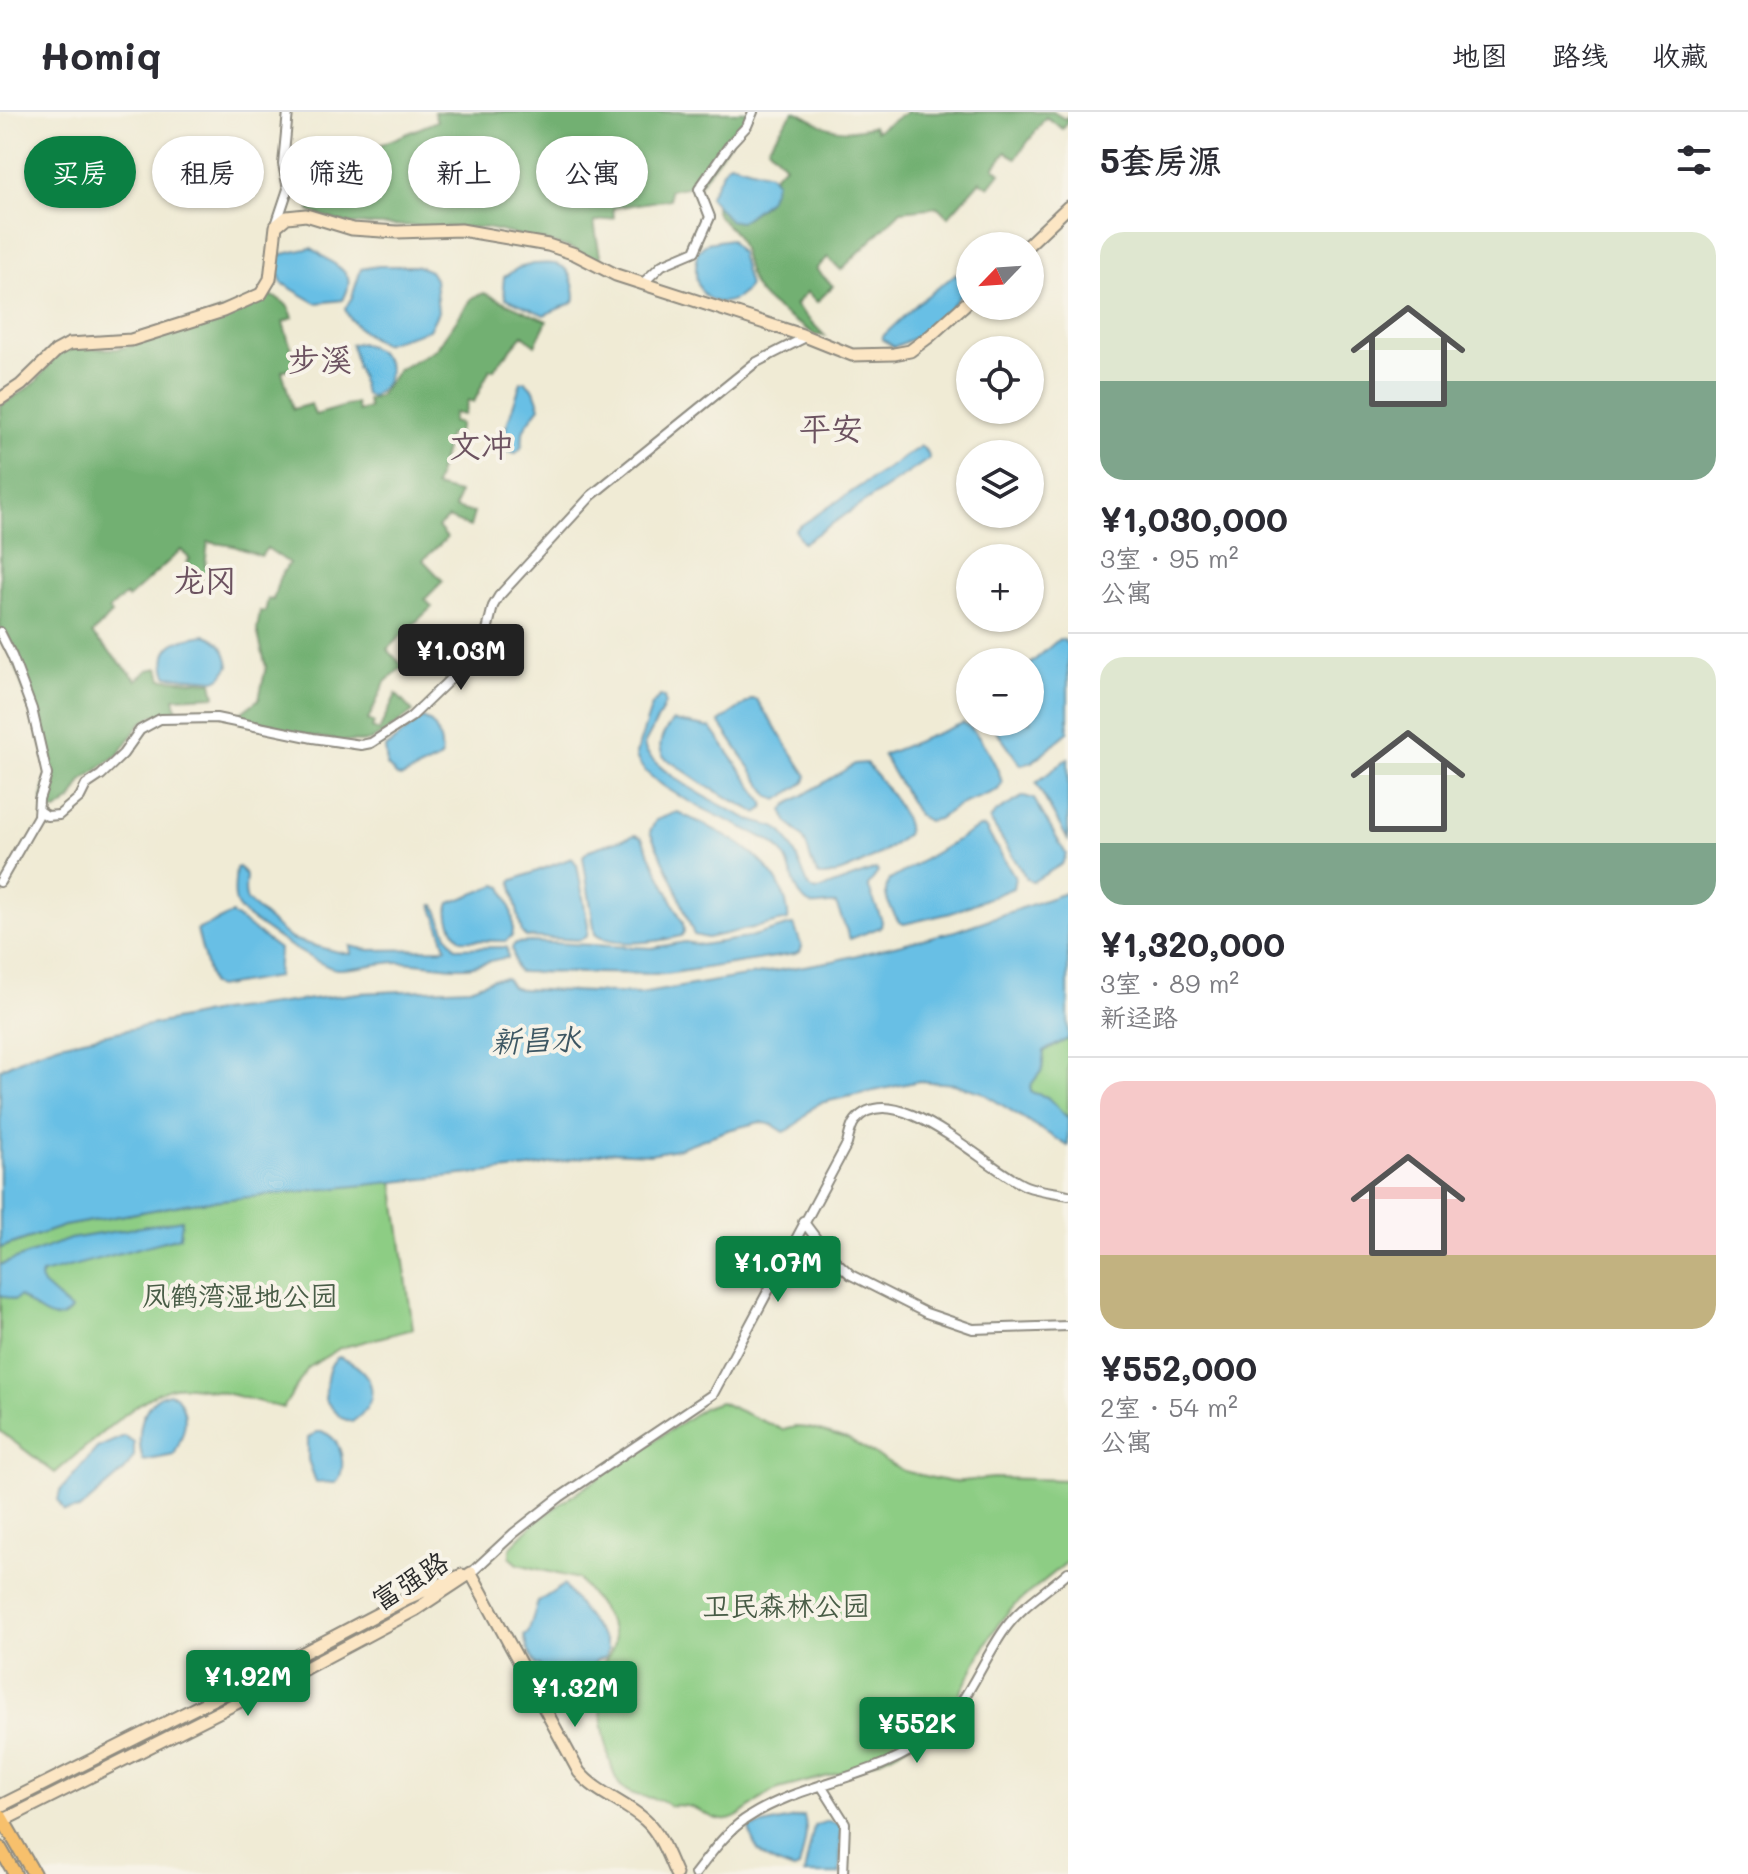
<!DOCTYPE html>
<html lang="zh">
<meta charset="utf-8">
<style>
:root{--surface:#fff;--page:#f2f2f3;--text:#2b2b33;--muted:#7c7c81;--line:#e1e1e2;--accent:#0b8043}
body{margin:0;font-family:Mali,"LXGW WenKai TC",sans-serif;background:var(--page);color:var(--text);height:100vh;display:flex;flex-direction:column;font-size:30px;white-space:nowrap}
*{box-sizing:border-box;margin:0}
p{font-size:26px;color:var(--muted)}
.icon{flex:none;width:44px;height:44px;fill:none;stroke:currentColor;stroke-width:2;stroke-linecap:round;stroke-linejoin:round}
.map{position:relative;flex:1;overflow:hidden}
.panel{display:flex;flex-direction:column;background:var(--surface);width:680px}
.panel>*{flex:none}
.banner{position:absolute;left:24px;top:24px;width:760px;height:72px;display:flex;gap:16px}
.needle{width:52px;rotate:245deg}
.controls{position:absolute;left:956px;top:120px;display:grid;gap:16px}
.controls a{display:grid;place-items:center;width:88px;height:88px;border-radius:50%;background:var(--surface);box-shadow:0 2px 6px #0004;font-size:40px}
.price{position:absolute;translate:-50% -68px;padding:0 18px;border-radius:8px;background:var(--accent);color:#fff;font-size:26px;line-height:52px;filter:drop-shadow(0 2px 4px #0008)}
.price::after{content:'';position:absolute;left:50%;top:48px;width:24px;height:18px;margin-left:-12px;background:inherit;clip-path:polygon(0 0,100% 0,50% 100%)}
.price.on{background:#222;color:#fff}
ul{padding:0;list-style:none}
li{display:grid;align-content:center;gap:16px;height:424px;padding:0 32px}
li+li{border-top:2px solid var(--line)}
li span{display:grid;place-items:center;height:248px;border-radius:24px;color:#555}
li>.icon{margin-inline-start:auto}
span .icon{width:144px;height:144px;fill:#fffc;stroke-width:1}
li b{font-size:34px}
h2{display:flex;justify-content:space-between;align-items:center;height:96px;padding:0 32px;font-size:34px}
.pill{padding:0 28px;border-radius:36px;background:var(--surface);box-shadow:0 2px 6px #0004;font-size:28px;line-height:72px}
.pill.on{background:var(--accent);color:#fff}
header{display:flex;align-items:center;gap:48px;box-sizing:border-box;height:112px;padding:0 40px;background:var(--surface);border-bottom:2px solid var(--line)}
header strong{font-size:38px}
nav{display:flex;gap:44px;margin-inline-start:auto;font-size:28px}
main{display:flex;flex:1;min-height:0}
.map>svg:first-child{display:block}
.green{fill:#8dcd84;stroke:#5c7c58;stroke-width:2}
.forest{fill:#72b072;stroke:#4e6e4e;stroke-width:2}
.water{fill:#67bfe5;stroke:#497588;stroke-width:2}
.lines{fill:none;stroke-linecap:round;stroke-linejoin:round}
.street-casing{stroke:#8e8b80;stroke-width:12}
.secondary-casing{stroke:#8e8b80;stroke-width:15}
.primary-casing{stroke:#8e8b80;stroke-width:16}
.street{stroke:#fff;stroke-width:8}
.secondary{stroke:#fce6c4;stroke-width:11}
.primary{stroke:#f7c06c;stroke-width:12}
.labels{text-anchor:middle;stroke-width:8;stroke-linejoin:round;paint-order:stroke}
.park-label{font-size:28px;fill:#485c46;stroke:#f7f3e8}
.street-label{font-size:28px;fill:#2b2b2b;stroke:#f7f3e8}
.water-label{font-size:30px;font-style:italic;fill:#3d5763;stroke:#f7f3e8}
.quarter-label{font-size:32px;fill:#6c5260;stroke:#f7f3e8}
</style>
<header>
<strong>Homiq</strong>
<nav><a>地图</a><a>路线</a><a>收藏</a></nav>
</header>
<main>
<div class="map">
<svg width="1068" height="1762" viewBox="0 0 1068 1762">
<rect width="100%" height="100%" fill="#f7f3e8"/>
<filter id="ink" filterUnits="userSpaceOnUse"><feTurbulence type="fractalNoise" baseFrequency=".0125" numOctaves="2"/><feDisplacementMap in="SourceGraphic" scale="16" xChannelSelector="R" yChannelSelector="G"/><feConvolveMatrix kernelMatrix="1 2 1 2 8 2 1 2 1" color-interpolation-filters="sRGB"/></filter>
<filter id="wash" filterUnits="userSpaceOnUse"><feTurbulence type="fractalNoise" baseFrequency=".006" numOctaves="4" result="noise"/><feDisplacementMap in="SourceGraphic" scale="32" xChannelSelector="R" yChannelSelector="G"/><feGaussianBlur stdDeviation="1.8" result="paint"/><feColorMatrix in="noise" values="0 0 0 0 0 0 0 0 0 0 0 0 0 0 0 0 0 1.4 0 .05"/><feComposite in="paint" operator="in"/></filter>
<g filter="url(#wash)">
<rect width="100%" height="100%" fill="#f0ebd5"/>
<path class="green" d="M 1068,927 L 1068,1006 L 1047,985 L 1031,981 L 1030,974 L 1042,958 L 1044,939 Z
M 393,1069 L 413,1217 L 340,1236 L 308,1256 L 283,1296 C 259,1290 196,1271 174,1275 C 142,1281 82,1339 55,1361 L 0,1319 L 0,1136 L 64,1114 L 192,1091 Z
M 720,1290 L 783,1318 L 795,1315 L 809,1316 L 847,1327 L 904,1359 L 933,1366 L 952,1370 L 994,1366 L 1068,1368 L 1068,1449 C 1046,1469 1018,1486 1000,1510 C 975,1543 967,1582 935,1613 C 893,1653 833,1662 779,1677 C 760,1682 746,1705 727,1708 C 708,1710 699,1689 670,1694 C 654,1681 634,1689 620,1673 C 608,1660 595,1577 600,1559 C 603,1547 616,1539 614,1525 C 610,1504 591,1483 578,1467 L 518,1452 L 510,1445 L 510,1436 L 532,1413 L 563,1390 L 705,1295 Z"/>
<path class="forest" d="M 434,0 L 751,0 L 694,81 L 692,74 L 669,78 L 670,87 L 613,96 L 614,106 L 594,110 L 601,150 L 568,135 L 487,116 L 347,112 L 309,99 L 306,45 L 337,32 L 344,48 L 437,9 Z
M 793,0 C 803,0 807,6 816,10 C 835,21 853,20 873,14 L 876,19 L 907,0 L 1053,0 L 1065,7 L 1068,4 L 1068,10 L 1063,17 L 1046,5 L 1016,46 L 1006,40 L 994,56 L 1000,61 L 989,75 L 980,69 L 948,105 L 938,95 L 901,99 L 841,158 L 828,145 L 816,157 L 833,174 L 817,190 L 807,180 L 795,193 L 825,224 L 815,223 C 795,208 763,193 752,170 C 745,155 745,136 735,122 C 728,111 714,107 715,92 L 726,104 L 740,110 L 766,91 L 775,68 L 773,64 L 785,53 L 768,35 Z
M 484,181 L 547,209 L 535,233 L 523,223 L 493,258 L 490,257 L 474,290 L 468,288 L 464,303 L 454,301 L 452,310 L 460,312 L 457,324 L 449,322 L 435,375 L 459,381 L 455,396 L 474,401 L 470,415 L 448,406 L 438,415 L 447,426 L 423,448 L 443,469 L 425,487 L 432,495 L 387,537 L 403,554 L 385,570 L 368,608 L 374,611 L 372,616 L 379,619 L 396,582 L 413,600 C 400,609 386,622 371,628 C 351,636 265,614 241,609 L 242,600 L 259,587 L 266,555 L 257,518 L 260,499 L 265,500 L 268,487 L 273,488 L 279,467 L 289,451 L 267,436 L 261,444 L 234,434 L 208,430 L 205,454 L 211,455 L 209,464 L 201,465 L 187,450 L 190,447 L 181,438 L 128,486 L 125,483 L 109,498 L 112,502 L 92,522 L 137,568 L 148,558 L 159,556 L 162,567 L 212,570 L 215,584 L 174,586 L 177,600 L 153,604 L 140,612 L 119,642 L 82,669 L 71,688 L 56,699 L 47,698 L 42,687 L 49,654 L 7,528 L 0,515 L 0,294 L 35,271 L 56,244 L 72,236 L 116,237 L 134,233 L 266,182 C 281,187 289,191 293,206 L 283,210 L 296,254 L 282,259 L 293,297 L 311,292 L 315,303 L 356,291 L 358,299 L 369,296 L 367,288 L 379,284 L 398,258 L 436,237 L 472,186 Z"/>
<path class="water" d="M 730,51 L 770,62 L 776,70 L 769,88 L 740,110 L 729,108 L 709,85 L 726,54 Z
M 730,127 L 740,141 L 749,174 C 736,194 708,198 698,172 C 694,163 697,150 697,140 L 707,131 Z
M 311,136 C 317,139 321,143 327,147 C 345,159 356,164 343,188 L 316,191 L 282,171 L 278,161 L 278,143 Z
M 534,152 C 542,152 555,150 561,154 C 571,158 577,181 574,190 L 544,203 L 506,186 L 503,175 L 504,165 L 518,156 Z
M 378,154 L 418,154 L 430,159 L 435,167 L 438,200 L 429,218 L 383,232 C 367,224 352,214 345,197 L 352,185 L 361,157 Z
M 956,162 L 967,175 L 950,196 L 919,224 L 894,235 L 882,227 L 884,223 L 919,190 Z
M 360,231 C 391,239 401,267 371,285 L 365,282 L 351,232 Z
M 525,269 L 534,278 L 540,295 C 538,297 525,315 524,317 C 520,328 527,333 516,341 L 503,339 L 500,334 L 521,270 Z
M 921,334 L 928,341 L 929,347 L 803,431 L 795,418 L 800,414 Z
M 206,523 C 221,528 227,539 229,554 L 221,565 L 215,568 L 167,564 C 156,532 180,526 206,523 Z
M 1059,527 L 1064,528 L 1068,534 L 1068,620 L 1032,650 L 1021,653 L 990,610 L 1030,610 L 1030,552 Z
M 660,584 L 664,585 L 665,591 L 661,601 L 644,633 C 648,658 729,698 753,709 C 762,713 774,712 781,719 C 794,734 801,757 809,775 L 816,779 L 876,757 L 878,760 L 868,774 L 882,809 L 881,815 L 850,827 L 836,792 C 828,791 819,794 812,793 C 796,789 792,757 785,745 C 780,736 771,729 762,725 C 736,711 638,673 636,642 L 652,593 Z
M 752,587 L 757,588 L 807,664 L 805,670 L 778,688 L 770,685 L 719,610 Z
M 423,606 C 438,612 443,631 441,646 L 402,665 L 397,664 L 387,653 L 385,636 Z
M 673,609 L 711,616 L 764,691 L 764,696 L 757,701 L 708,675 L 664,645 C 655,633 664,619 673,609 Z
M 963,611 C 977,616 999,656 1002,671 L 998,678 L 957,694 L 938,707 L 928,709 L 918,703 L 883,643 Z
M 1068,646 L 1068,728 L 1036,671 Z
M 866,651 C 878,665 911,704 907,721 C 893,737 840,766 819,764 C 810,753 810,738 803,726 C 796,716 785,712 783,699 L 787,693 L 855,652 Z
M 1024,684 L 1034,687 L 1066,742 L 1062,752 L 1032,770 L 1027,767 L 990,708 L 995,701 Z
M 677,700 C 720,720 772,741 786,790 C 787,797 789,801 788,808 L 707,826 L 694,823 L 674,771 L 650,720 L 656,708 Z
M 979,715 L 985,716 L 1015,765 L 1013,776 L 951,801 L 904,812 L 899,810 C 891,796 880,782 890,768 Z
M 635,723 L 642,726 L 683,811 L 684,820 L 681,824 C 660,829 613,837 595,822 L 583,744 L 589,738 Z
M 572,746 L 577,753 L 588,813 L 587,824 L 580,828 L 526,825 L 522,821 L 511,769 Z
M 239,755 L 246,763 C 246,771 243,780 247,788 C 249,791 286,823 290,826 C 296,829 346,843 351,842 L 350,834 L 369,838 L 444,837 L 446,835 L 432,793 L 435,793 L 447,823 L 456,836 L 507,835 L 508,846 C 493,846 481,854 466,855 C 443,856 421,850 399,850 C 378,850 357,858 337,857 C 324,856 280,828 268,819 C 234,795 232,799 236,756 Z
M 496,773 L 502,775 C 509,789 516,808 512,824 L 505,829 L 461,828 C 453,819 445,803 450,791 Z
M 1068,780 L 1068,927 L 1044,939 L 1042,958 L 1030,974 L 1031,980 L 1047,985 L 1068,1006 L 1068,1034 L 981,980 L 954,972 L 919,969 L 820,991 C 805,998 800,1015 784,1020 L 773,1013 L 760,1010 L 728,1018 L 677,1037 L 650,1042 L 609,1040 L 529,1056 L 192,1091 L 64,1114 L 0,1136 L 0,957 L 34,941 L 60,932 L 212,900 L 359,881 L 470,876 L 493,867 L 506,866 L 512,875 L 519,877 L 640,882 L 833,849 L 955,819 Z
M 232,802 L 279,837 L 277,865 L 217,875 L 211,872 L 197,818 Z
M 791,813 L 794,813 L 802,835 L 800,840 L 795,842 L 666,862 L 519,860 L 516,856 L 512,835 L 516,831 L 531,830 L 652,836 L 685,830 L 702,833 L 746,826 Z
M 182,1108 L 180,1125 L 42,1162 L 40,1167 L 43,1173 L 71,1198 C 56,1218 33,1194 19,1184 L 15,1188 L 0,1183 L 0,1153 L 70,1127 Z
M 339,1245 C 373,1257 385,1287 352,1310 L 341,1306 L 325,1288 C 326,1275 326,1251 339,1245 Z
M 169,1281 L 175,1283 C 192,1302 184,1322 174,1343 L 143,1349 C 136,1324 139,1289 169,1281 Z
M 323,1320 C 342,1327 348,1356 336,1371 L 316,1370 L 308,1348 L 308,1326 L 317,1320 Z
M 124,1324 L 134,1330 L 134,1344 L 125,1358 L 80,1397 L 64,1399 L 58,1389 L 60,1379 L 97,1336 Z
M 564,1473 L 604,1528 L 608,1538 L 605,1545 L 597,1548 L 590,1557 L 552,1571 L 545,1565 L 539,1553 L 536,1553 L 527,1536 L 524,1523 L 528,1521 L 538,1490 Z
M 804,1704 C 809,1720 803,1740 799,1756 L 794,1758 C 768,1749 755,1745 749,1716 Z
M 828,1709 L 841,1713 L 840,1762 L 804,1762 L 814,1714 Z"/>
</g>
<g filter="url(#ink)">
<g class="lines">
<g class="street-casing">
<path id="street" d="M 276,113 L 288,77 L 283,52 L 288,0
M 642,172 L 662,153 L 695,139 L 710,105 L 699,77 L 731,31 L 747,14 L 753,0
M 0,520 L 12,544 L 32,597 L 47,663 L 39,687 L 38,704 L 0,770
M 40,699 L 47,704 L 59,703 L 80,685 L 86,673 L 101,663 L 123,642 L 140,618 L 160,607 L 216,606 L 313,626 L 361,633 L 371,631 L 411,605 L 469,549 L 485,527 L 493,494 L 499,484 L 592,383 L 755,251 L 806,225
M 803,1109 L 827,1141 L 851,1163 L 926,1201 L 973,1217 L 1068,1214
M 471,1461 L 514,1421 L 560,1385 L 713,1282 L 847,1032 C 849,1025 850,1015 855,1009 C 894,961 989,1060 1026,1074 C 1039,1079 1055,1080 1068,1083
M 821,1673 L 845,1711 L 843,1762
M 695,1762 C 710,1743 724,1722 744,1708 C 802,1668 878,1668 933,1623 C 967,1594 980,1552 1005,1517 C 1021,1494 1047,1479 1068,1460"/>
</g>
<g class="secondary-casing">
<path id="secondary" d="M 1027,134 L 1068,95
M 0,287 L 21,273 L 56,239 L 69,232 L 131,228 L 223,199 L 261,182 L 270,167 L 276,114 L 287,105 L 306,103 L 352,117 L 397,120 L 461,118 L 548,133 L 575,142 L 616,163 L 802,223 L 852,243 L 894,242 L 910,239 L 930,224 L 970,188
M 471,1461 L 579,1660 C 596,1681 625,1690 645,1708 C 660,1721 668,1744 676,1762
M 0,1694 L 261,1563 L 408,1486 L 462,1463
M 0,1710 L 306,1556 L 415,1498 L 471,1461"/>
</g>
<g class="primary-casing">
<path id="primary" d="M 0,1703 L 34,1762
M 0,1736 L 15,1762"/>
</g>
<use href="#street" class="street"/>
<use href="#secondary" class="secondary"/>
<use href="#primary" class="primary"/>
</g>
</g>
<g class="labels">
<g class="park-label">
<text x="240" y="1194">凤鹤湾湿地公园</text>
<text x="786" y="1504">卫民森林公园</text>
</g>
<g class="street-label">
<text transform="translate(410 1469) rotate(-32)" y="10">富强路</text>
</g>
<g class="water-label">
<text transform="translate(536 929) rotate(-2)" y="10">新昌水</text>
</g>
<g class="quarter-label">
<text x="320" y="259">步溪</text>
<text x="831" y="328">平安</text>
<text x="481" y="345">文冲</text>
<text x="205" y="480">龙冈</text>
</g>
</g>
</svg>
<div class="controls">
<a><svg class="needle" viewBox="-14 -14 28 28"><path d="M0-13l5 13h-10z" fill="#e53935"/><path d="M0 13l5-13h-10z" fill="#7c7c81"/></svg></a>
<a><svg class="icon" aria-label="locate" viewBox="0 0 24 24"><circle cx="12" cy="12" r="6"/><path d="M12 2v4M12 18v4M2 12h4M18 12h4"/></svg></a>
<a><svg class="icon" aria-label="layers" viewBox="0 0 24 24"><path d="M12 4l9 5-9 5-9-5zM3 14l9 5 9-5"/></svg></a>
<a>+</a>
<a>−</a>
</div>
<b class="price on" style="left:461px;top:580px">¥1.03M</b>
<b class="price" style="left:778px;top:1192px">¥1.07M</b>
<b class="price" style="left:248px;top:1606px">¥1.92M</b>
<b class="price" style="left:575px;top:1617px">¥1.32M</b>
<b class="price" style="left:917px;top:1653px">¥552K</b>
<div class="banner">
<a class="pill on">买房</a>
<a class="pill">租房</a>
<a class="pill">筛选</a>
<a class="pill">新上</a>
<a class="pill">公寓</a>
</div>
</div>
<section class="panel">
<h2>5套房源<svg class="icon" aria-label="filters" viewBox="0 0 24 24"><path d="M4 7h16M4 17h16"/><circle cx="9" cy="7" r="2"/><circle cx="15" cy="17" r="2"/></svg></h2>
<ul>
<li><span style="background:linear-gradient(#dfe7d0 60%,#7fa58c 0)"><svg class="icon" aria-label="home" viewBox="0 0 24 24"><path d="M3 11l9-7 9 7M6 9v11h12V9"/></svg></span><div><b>¥1,030,000</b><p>3室 · 95 m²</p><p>公寓</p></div></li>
<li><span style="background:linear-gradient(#dfe7d0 75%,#7fa58c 0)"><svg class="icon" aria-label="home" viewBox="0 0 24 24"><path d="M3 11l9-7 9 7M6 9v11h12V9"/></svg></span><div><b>¥1,320,000</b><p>3室 · 89 m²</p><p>新迳路</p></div></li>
<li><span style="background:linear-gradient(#f6c9c9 70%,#c2b280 0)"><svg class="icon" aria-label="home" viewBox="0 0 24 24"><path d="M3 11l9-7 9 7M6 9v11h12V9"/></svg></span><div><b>¥552,000</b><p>2室 · 54 m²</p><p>公寓</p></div></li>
</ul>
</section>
</main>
